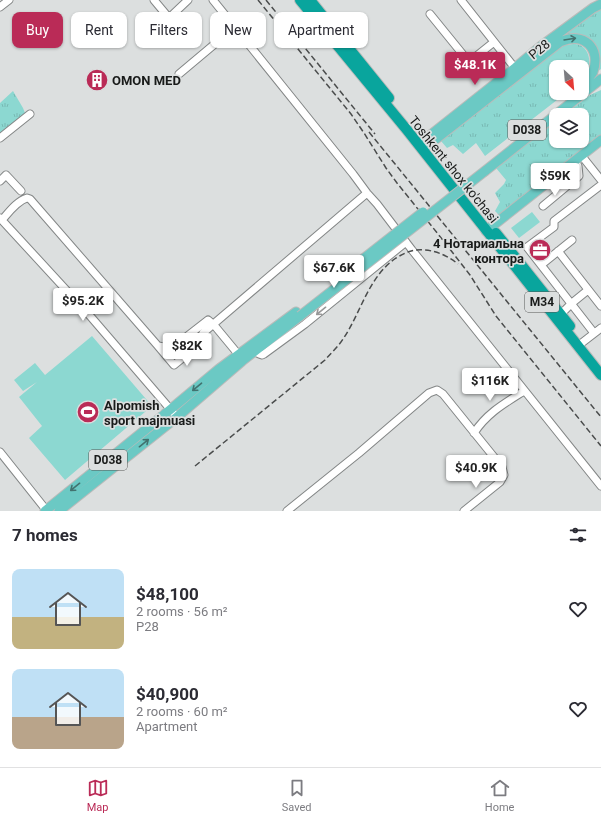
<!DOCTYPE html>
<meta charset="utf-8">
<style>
:root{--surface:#fff;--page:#f2f2f3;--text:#2b2b33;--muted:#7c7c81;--line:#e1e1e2;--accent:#ba2b57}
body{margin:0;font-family:Roboto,sans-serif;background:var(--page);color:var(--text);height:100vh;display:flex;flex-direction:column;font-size:15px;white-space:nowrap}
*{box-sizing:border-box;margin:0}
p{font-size:13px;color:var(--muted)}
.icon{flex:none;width:22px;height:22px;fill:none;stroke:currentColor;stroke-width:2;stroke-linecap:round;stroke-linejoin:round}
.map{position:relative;height:511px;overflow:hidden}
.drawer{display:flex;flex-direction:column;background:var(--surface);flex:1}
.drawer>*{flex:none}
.banner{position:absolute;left:12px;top:12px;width:400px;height:36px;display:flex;gap:8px}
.needle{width:26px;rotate:154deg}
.tools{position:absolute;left:549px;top:60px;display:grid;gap:8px}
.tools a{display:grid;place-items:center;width:40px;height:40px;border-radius:8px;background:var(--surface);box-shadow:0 1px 3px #0004;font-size:20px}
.price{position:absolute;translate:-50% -34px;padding:0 9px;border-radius:4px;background:#fff;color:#222;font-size:13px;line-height:26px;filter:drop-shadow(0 1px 2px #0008)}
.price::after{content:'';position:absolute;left:50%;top:24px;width:12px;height:9px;margin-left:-6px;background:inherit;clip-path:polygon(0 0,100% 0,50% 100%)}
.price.selected{background:var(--accent);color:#fff}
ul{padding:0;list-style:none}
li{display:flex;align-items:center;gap:12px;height:100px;padding:0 12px}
li span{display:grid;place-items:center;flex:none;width:112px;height:80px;border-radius:8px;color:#555}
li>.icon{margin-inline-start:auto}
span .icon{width:48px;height:48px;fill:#fffc;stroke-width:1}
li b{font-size:17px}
h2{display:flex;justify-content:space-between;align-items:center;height:48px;padding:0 12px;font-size:17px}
.tag{padding:0 14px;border-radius:8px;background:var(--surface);box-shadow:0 1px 3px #0004;font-size:14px;line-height:36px}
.tag.selected{background:var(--accent);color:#fff}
.tab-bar{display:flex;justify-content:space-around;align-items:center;height:56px;border-top:1px solid var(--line);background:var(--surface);font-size:11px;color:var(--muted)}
.tab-bar a{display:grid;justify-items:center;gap:2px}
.tab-bar .selected{color:var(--accent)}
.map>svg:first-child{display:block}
.grass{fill:url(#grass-tufts)}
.green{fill:#8cd8d1}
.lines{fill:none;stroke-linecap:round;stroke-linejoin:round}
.minor-casing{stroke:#838686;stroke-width:9}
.major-casing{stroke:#babbba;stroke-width:11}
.highway-casing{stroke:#babbba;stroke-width:12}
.minor{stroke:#fff;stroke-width:7}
.major{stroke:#6bc9c4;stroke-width:9}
.highway{stroke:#09a59d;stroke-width:10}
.rail{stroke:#4a4c4c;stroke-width:1.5;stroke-dasharray:6 3;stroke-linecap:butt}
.major-bridge-casing{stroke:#babbba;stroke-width:11;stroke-linecap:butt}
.major-bridge{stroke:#6bc9c4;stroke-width:9}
.oneway{stroke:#42726f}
.oneway2{stroke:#989898}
.labels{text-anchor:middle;stroke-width:3.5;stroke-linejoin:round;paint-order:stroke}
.shield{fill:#dcdfdf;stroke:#545655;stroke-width:1}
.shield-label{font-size:12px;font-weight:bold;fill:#191b1a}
.street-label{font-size:13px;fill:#191b1a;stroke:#dcdfdf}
.poi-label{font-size:13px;font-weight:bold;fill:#191b1a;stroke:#dcdfdf;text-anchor:start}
</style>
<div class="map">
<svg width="601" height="511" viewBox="0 0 601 511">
<defs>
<pattern id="grass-tufts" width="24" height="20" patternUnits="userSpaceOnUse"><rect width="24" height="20" fill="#8cd8d1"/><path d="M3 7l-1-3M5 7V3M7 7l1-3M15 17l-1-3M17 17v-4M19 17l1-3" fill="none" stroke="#78b9b3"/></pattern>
</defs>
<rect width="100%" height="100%" fill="#dcdfdf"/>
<path class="grass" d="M 601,7 L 601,69 L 597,72 C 601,49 590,28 565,35 L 564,34 Z
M 573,44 C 576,44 578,44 580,45 C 593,52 591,70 582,79 L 582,67 L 556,67 L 556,93 L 566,93 L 485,156 L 476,143 L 463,154 L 453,145 L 447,148 L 441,141 L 467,120 L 560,48 L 565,45 Z
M 601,90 L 601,135 L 499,215 L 495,211 L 500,202 L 495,193 L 504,184 L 506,180 L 496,168 L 556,121 L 556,141 L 582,141 L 582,115 L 564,115 L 590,95 Z
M 13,91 L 23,108 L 25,113 L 0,133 L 0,103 Z"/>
<path class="green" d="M 532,212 L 540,222 L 519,238 L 511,228 Z
M 92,336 L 152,406 L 65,480 L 29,438 L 42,426 L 19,397 L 37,382 L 23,391 L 14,380 L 35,363 L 45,375 Z"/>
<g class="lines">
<g class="minor-casing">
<path id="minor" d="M 154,0 L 169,18 L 188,0
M 213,0 L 353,174 L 367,193 L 377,204 L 412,250 L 601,486
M 461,0 L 518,72
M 0,7 L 9,0
M 430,14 L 469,62 L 494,42
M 179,74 L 235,27
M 0,138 L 30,114
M 585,160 L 601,180
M 0,181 L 6,175 L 21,191
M 554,184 L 561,191
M 543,206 L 579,176 L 578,166
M 0,218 L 91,317 L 177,417
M 2,220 C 9,212 17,201 27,198 L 30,199 L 158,346 L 172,348 L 208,320 L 214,325 L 238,354
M 558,251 L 601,306
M 541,265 L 572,240
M 561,314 L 572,303 L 588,290
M 594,333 L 527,247 L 554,227 L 554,221 L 601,185
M 583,342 L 601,328
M 158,346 L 174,365 L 196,347 L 203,333 L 367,193
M 259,348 L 258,351 L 259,354 L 262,355 L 264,354 L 305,324 L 406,242
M 474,433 C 487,413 505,403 524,391
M 0,452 L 47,511
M 287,511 L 359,453 L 429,393 L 437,390 L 443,394 L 502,467 L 504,475 L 500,482 L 464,511"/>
</g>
<g class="major-casing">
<path id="major" d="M 423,141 L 515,68 L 540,47 L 593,8 L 601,4
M 427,146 L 560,42 C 584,31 601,48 593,72 C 590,77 586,81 583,85
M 485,171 L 601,79
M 486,231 L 601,140
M 45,511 L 171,409 L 219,369 L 296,312
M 59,511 L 177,417 L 242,361 L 300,316"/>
</g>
<g class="highway-casing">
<path id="highway" d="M 300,0 L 407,130 L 601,375
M 310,0 L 389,98
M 496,233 L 570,326"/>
</g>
<use href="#minor" class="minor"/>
<use href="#major" class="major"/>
<use href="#highway" class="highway"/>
<path class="rail" d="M 258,0 L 351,114 L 364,133 L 386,168 L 397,183 L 442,239 L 470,275 L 496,316 L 601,446
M 266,0 L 375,134
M 369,132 L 601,417
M 195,466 L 325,360 C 331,353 338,347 343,339 C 361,313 368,277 396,258 C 406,252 413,249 425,250 C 437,251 448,256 458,264"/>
<g class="major-bridge-casing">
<path id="major-bridge" d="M 339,278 L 423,212
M 300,316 L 485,171"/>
</g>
<use href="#major-bridge" class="major-bridge"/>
</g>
<defs><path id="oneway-shaft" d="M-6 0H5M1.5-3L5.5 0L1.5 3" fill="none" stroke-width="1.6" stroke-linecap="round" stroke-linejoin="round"/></defs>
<g class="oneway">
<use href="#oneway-shaft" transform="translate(570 39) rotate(-9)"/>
<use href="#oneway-shaft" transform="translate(197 387) rotate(140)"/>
<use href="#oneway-shaft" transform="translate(144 443) rotate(-39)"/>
<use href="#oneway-shaft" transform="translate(75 487) rotate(141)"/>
</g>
<use class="oneway2" href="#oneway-shaft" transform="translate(321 311) rotate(141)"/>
<defs>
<g id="building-disc" transform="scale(1.15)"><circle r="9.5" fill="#ba2b57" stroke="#dcdfdf"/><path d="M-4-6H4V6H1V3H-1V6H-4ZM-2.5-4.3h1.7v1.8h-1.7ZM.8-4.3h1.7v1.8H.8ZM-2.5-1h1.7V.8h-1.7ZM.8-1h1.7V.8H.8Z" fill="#fff"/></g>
<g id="office-disc" transform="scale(1.15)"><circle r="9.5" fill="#ba2b57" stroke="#dcdfdf"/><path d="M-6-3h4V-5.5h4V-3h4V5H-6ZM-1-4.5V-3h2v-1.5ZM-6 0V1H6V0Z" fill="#fff"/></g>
<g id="stadium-disc" transform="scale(1.15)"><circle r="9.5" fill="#ba2b57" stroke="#dcdfdf"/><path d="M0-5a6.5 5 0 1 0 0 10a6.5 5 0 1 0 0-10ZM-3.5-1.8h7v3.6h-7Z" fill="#fff"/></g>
</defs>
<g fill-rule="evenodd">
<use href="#building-disc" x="97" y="80"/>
<use href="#office-disc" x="540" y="250"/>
<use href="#stadium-disc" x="88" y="412"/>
</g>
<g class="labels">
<g class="shield">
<rect x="508" y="120" width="38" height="20" rx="3"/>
<rect x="525" y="292" width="34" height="20" rx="3"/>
<rect x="89" y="450" width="38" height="20" rx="3"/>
</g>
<g class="shield-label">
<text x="527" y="134">D038</text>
<text x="542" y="306">M34</text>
<text x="108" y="464">D038</text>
</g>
<g class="street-label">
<text transform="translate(539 49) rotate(-39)" y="5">Р28</text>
<text transform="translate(454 169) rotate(51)" y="5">Toshkent shox ko'chasi</text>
</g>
<g class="poi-label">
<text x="112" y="85">OMON MED</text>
<text x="524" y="248" text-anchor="end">4 Нотариальна<tspan x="524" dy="15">контора</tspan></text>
<text x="104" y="410">Alpomish<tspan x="104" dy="15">sport majmuasi</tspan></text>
</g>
</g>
</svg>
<div class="tools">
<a><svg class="needle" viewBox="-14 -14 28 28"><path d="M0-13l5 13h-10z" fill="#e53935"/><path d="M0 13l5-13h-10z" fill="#7c7c81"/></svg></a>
<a><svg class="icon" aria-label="layers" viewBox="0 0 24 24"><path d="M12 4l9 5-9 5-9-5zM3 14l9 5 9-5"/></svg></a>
</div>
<b class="price selected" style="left:475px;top:86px">$48.1K</b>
<b class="price" style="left:555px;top:197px">$59K</b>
<b class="price" style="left:334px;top:289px">$67.6K</b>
<b class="price" style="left:83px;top:322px">$95.2K</b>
<b class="price" style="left:187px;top:367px">$82K</b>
<b class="price" style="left:490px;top:402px">$116K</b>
<b class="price" style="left:476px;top:489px">$40.9K</b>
<div class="banner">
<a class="tag selected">Buy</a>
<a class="tag">Rent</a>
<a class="tag">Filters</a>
<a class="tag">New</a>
<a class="tag">Apartment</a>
</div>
</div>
<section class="drawer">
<h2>7 homes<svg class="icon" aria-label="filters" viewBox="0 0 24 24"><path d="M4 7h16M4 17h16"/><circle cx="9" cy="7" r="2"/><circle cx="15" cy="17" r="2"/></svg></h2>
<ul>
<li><span style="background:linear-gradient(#bfe0f5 60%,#c2b280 0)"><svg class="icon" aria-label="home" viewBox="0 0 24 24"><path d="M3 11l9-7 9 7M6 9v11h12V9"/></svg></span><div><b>$48,100</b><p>2 rooms · 56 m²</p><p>Р28</p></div><svg class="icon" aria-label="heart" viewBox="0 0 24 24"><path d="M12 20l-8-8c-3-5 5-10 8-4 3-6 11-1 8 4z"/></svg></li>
<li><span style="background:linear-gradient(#bfe0f5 60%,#b9a48a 0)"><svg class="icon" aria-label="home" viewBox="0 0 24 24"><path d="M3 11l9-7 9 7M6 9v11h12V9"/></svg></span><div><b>$40,900</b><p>2 rooms · 60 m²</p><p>Apartment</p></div><svg class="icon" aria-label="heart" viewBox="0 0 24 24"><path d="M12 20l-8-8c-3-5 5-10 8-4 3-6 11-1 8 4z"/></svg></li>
</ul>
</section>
<nav class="tab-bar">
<a class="selected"><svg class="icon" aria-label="map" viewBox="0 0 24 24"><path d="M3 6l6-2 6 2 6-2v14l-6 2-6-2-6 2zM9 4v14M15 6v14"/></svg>Map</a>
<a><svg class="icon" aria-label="saved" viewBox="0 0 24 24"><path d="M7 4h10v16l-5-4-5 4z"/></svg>Saved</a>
<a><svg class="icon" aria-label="home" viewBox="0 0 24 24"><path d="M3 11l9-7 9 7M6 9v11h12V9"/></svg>Home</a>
</nav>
